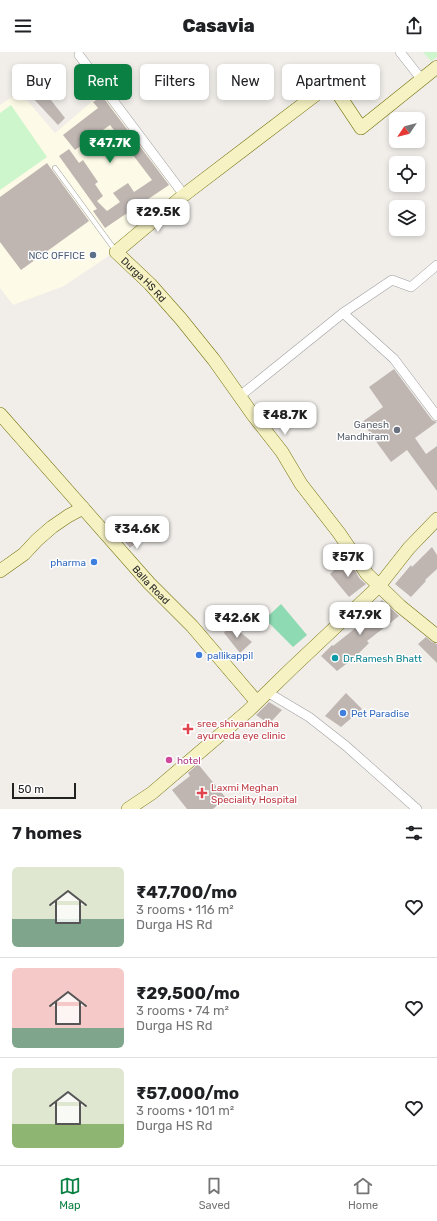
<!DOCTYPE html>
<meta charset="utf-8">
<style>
:root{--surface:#fff;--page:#f2f2f2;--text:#202124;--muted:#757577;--line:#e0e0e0;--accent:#0b8043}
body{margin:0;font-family:Rubik,sans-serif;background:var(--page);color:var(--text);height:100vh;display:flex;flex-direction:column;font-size:15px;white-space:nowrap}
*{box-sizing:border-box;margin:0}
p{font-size:13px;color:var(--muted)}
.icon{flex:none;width:22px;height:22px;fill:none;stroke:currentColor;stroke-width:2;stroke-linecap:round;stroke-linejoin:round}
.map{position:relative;height:757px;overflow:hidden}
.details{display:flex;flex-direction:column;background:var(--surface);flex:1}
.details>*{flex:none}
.guide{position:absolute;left:12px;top:12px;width:413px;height:36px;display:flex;gap:8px}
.needle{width:26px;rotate:235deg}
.controls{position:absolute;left:389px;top:60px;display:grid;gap:8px}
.controls a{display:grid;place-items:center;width:36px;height:36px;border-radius:6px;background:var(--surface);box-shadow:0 2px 6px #0003;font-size:20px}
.scale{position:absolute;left:12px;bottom:10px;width:64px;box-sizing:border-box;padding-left:4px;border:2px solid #222;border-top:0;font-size:11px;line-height:14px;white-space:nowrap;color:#222;-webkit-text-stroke:3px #fff;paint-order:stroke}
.price{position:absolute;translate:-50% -34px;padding:0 9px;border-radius:8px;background:#fff;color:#222;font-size:13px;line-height:26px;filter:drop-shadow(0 1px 2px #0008)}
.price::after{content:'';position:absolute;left:50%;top:24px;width:12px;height:9px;margin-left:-6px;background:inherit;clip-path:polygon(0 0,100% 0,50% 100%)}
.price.selected{background:var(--accent);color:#fff}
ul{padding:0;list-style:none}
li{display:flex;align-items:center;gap:12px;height:100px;padding:0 12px}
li+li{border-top:1px solid var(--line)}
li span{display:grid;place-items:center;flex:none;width:112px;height:80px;border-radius:6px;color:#555}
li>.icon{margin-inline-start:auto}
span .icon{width:48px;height:48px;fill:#fffc;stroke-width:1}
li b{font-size:17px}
h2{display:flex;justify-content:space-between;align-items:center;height:48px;padding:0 12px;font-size:17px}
.pill{padding:0 14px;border-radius:6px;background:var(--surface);box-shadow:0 2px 6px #0003;font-size:14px;line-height:36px}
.pill.selected{background:var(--accent);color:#fff}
header{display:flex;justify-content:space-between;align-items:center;height:52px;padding:0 12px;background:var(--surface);font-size:18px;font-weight:800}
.tab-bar{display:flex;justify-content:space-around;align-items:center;height:56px;border-top:1px solid var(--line);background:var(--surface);font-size:11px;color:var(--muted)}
.tab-bar a{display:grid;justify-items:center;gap:2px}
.tab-bar .selected{color:var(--accent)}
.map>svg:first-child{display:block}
.education{fill:#fdfae7}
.park{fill:#cef6cc}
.pitch{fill:#8edab3}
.building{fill:#bfb6b2}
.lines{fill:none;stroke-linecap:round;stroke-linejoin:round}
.lane-casing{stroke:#9f9f9f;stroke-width:5.5}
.street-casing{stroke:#9f9f9f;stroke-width:10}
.secondary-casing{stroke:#74720e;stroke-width:14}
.lane{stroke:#fff;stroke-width:4.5}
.street{stroke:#fff;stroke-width:9}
.secondary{stroke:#f6f2c3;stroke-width:13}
.service-dot{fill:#5c6f8a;stroke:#fff;stroke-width:1.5}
.worship-dot{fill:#6b7280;stroke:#fff;stroke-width:1.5}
.shop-dot{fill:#3f7fe0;stroke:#fff;stroke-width:1.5}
.culture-dot{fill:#0f9aa8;stroke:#fff;stroke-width:1.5}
.health-dot{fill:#e0444e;stroke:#fff;stroke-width:1.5}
.hotel-dot{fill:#d1479c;stroke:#fff;stroke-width:1.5}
.labels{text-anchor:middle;stroke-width:3;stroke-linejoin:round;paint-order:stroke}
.service-label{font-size:10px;fill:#4e5e75;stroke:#fff;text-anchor:end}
.street-label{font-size:10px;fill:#222;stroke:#fff}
.worship-label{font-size:10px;fill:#5b616d;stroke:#fff;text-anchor:end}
.shop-label{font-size:10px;fill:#366cbe;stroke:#fff;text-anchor:start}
.culture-label{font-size:10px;fill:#0d838f;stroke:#fff;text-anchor:start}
.health-label{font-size:10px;fill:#be3a42;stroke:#fff;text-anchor:start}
.hotel-label{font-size:10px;fill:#b23c85;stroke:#fff;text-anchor:start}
</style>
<header><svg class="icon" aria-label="menu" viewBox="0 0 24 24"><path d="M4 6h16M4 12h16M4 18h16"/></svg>Casavia<svg class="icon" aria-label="share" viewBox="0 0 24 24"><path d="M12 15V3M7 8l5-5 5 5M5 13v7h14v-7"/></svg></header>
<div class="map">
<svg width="437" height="757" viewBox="0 0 437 757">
<rect width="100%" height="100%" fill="#f1eeea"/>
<path class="education" d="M 109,35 L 189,144 L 113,201 L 64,234 L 13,253 L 0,236 L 0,53 L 20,40 L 55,81 Z"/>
<path class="park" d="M 423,0 L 437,0 L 437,5 L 431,9 Z
M 11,53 L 47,105 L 0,138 L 0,61 Z"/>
<path class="pitch" d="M 281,552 L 307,583 L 293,595 L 265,567 Z"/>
<path class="building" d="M 40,34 L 65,66 L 58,73 L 30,43 Z
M 102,44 L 169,133 L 105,176 L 93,159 L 97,157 L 59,104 L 69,97 L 79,111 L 83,108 L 98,130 L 95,132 L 103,144 L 97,149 L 107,159 L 120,150 L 113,141 L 128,131 L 134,140 L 152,128 L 110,73 L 75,98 L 63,83 L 98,56 L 93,50 Z
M 47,111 L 89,169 L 21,218 L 0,190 L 0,145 Z
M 394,317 L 432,368 L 437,370 L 415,386 L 426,402 L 437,394 L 437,439 L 407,398 L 391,410 L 362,370 L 383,355 L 369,335 Z
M 143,464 L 153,476 L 130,496 L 122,486 L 140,472 L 138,469 Z
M 432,495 L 437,503 L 437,517 L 425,528 L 426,529 L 411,545 L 395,532 L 411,513 L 412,515 Z
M 347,506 L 360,527 L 366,532 L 349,545 L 330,522 Z
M 382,548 L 399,564 L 367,589 L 369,591 L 354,606 L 337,619 L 321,604 L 332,593 L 333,594 L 363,570 L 361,568 Z
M 231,572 L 252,590 L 240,601 L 224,581 Z
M 426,585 L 432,590 L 437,592 L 437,611 L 418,592 Z
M 346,641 L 362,657 L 341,675 L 325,664 Z
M 269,650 L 282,658 L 269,672 L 256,663 Z
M 198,712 L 226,746 L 213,757 L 187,757 L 172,738 L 190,724 L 188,721 Z"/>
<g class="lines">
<g class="lane-casing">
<path id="lane" d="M 55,116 L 115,198"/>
</g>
<g class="street-casing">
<path id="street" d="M 400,0 L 422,28
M 79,3 L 184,143
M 343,261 L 394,307 L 437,364
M 240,344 L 343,261 L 392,228 L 411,235 L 437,213
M 267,640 L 309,665 L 346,694 L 417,757"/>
</g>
<g class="secondary-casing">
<g id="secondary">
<path id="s1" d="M 437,15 L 361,76 L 331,31 L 184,143 L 116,200 L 150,232 L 181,267 L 214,308 L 253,363 L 282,400 L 301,432 L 339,481 L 367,522 L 400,554 L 437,584"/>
<path id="s2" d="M 0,362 L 149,531 L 192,574 L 256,649"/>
<path d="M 0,519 L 24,502 L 37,488 L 52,475 L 68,464 L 83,456"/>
<path d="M 128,757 L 152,741 L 248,659 L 291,617 L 379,534 L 409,496 L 437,467"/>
</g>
</g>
<use href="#lane" class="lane"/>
<use href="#street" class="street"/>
<use href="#secondary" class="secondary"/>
</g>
<circle class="service-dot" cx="93" cy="203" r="4"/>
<circle class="worship-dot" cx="397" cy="378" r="4"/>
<g class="shop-dot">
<circle cx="94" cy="510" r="4"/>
<circle cx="199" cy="603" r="4"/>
<circle cx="343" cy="661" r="4"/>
</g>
<circle class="culture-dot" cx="335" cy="606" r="4"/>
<g class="health-dot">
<path d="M186 671h4v4h4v4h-4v4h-4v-4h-4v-4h4z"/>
<path d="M200 735h4v4h4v4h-4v4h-4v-4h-4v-4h4z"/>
</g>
<circle class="hotel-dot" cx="169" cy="708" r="4"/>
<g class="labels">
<g class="service-label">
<text x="85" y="207">NCC OFFICE</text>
</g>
<g class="street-label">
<text dy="4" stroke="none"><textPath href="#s1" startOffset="464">Durga HS Rd</textPath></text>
<text dy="4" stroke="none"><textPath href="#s2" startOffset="228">Balla Road</textPath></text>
</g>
<g class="worship-label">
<text x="389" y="376">Ganesh<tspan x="389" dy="12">Mandhiram</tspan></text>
</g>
<g class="shop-label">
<text x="86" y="514" text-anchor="end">pharma</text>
<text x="207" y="607">pallikappil</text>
<text x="351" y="665">Pet Paradise</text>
</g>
<g class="culture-label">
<text x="343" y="610">Dr.Ramesh Bhatt</text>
</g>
<g class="health-label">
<text x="197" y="675">sree shivanandha<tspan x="197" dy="12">ayurveda eye clinic</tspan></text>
<text x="211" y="739">Laxmi Meghan<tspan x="211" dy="12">Speciality Hospital</tspan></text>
</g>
<g class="hotel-label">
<text x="177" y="712">hotel</text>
</g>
</g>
</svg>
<div class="controls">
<a><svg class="needle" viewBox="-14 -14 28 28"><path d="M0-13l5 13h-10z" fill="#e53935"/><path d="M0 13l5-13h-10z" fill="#757577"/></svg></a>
<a><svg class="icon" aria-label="locate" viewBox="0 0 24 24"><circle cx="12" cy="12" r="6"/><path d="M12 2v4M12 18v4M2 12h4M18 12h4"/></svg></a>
<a><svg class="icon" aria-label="layers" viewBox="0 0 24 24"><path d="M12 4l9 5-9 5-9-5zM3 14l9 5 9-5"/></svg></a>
</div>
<div class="scale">50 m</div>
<b class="price selected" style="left:110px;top:112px">₹47.7K</b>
<b class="price" style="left:158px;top:181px">₹29.5K</b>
<b class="price" style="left:285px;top:384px">₹48.7K</b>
<b class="price" style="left:137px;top:498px">₹34.6K</b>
<b class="price" style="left:348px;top:526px">₹57K</b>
<b class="price" style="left:360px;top:584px">₹47.9K</b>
<b class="price" style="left:237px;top:587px">₹42.6K</b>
<div class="guide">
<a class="pill">Buy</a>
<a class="pill selected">Rent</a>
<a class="pill">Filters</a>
<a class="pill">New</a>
<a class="pill">Apartment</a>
</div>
</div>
<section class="details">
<h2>7 homes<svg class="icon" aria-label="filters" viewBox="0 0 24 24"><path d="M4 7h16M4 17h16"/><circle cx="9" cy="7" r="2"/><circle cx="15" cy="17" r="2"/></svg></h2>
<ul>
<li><span style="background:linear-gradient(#dfe7d0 65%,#7fa58c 0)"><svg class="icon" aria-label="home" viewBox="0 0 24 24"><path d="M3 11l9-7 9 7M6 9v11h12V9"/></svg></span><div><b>₹47,700/mo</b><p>3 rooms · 116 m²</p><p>Durga HS Rd</p></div><svg class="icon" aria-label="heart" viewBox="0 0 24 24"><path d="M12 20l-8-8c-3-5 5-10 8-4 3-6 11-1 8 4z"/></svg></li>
<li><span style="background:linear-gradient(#f6c9c9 75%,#7fa58c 0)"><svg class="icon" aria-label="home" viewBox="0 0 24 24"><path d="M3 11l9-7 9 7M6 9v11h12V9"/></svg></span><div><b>₹29,500/mo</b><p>3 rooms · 74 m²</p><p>Durga HS Rd</p></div><svg class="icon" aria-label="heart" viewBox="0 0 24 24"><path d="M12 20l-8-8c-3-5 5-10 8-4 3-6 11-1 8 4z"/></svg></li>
<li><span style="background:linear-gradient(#dfe7d0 70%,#8fb573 0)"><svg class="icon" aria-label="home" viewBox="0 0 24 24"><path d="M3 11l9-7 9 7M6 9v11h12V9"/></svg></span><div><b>₹57,000/mo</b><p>3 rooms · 101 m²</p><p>Durga HS Rd</p></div><svg class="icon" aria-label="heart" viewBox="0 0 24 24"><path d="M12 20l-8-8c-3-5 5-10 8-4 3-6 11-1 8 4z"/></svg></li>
</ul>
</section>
<nav class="tab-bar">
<a class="selected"><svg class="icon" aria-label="map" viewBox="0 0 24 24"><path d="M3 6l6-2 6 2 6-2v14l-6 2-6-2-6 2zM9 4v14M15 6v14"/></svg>Map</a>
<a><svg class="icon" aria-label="saved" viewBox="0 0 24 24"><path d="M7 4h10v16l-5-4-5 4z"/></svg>Saved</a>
<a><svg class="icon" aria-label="home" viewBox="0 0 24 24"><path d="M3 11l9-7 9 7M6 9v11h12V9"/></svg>Home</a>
</nav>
